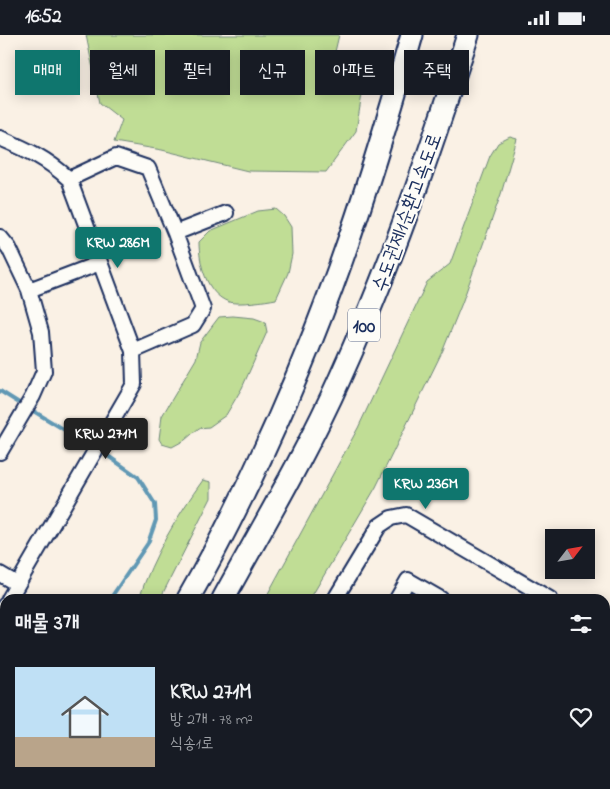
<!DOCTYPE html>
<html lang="ko">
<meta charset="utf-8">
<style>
:root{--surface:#171b24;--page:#20242c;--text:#f1f3f6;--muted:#9ea1a6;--accent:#0f766e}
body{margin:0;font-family:"Indie Flower","Poor Story",sans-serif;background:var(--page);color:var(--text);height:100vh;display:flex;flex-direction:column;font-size:19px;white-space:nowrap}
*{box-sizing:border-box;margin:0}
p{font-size:16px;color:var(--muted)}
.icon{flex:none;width:28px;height:28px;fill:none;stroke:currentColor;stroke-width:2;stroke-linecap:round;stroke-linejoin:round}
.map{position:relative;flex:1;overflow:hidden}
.panel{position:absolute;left:0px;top:559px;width:610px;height:196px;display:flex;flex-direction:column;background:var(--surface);border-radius:15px 15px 0 0;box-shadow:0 2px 12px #0003}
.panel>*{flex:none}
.top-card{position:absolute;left:15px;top:15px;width:580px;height:45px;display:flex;gap:10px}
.needle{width:32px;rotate:59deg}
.fabs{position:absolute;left:545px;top:494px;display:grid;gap:10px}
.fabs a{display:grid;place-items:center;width:50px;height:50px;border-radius:0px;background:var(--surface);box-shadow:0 2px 12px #0003;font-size:25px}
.price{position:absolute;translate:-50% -42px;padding:0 11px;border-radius:5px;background:var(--accent);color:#fff;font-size:16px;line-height:32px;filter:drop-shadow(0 1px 2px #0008)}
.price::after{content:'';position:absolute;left:50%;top:30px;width:15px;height:11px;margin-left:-8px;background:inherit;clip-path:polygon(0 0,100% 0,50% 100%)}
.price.current{background:#222;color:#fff}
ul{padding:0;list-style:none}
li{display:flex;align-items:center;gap:15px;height:125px;padding:0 15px}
li span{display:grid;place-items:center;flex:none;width:140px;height:100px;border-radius:0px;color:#555}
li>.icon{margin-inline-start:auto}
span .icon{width:60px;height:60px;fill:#fffc;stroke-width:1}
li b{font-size:21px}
h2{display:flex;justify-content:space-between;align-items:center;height:60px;padding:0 15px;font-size:21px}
.chip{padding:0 18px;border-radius:0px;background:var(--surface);box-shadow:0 2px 12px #0003;font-size:18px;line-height:45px}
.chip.current{background:var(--accent);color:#fff}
.status{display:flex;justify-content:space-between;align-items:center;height:35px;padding:0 25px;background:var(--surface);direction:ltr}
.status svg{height:14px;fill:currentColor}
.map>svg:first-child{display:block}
.green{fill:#c0dd95;stroke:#6e867a}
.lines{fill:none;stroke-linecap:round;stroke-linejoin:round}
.stream{stroke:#6198b4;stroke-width:4}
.minor-casing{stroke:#1b2f5e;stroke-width:18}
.highway-casing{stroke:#1b2f5e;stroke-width:25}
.minor{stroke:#fdfcf7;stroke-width:14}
.highway{stroke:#fdfcf7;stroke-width:21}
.highway-bridge-casing{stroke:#1b2f5e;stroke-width:25;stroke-linecap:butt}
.highway-bridge{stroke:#fdfcf7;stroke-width:21}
.labels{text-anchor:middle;stroke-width:4;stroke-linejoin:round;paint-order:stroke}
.shield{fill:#fdfcf7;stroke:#5f6c8c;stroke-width:1}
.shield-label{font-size:19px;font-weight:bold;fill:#1b2f5e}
.street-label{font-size:20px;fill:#1b2f5e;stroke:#fdfcf7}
</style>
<div class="status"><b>16:52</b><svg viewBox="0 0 49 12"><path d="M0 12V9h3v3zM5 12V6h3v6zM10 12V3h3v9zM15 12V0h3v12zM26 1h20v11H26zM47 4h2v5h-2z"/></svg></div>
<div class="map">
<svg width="610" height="754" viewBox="0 0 610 754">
<rect width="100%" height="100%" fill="#faf1e5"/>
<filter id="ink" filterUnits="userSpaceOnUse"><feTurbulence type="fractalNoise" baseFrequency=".02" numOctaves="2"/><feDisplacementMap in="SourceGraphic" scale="10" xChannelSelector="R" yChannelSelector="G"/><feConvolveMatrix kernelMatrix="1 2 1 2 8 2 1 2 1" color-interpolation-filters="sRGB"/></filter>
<g filter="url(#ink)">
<path class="green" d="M 86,0 L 339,0 L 333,25 L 365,41 L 356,96 L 326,137 L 248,136 L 162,115 L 114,107 L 122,85 L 100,68 Z
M 510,102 L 517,104 L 501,159 L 462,268 L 443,315 L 376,452 L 310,564 L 265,564 L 358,393 L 427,247 L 450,229 L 490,121 L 498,108 Z
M 276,174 L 284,181 L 291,192 L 292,219 L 288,238 L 276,264 C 266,266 238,270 229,267 C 206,259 199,228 199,207 L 210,196 L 258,176 Z
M 233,281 L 254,283 L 265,287 L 267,297 L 242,353 L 226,380 L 209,392 L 199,393 L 185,405 L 172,412 L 162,409 L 159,404 L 162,381 L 196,324 L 200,307 L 219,282 Z
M 203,445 L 211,447 L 211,463 L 160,564 L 139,564 C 153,521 177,481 203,445 Z
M 0,717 L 5,721 L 5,750 L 25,750 L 24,754 L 0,754 Z
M 165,750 L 204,750 L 201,754 L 166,754 Z"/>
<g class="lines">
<path class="stream" d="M 0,356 L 24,371
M 30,374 L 108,421 L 138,442 L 155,469 L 156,485 L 148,508 L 110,564"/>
<g class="minor-casing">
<path id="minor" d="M 0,103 C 28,115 46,123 69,144 L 133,316 L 134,349 L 9,564
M 69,144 L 116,122 L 148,133 L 175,198 L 203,274 L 193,290 L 133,316
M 175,198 L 226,178
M 0,202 L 9,213 L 29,255 L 41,297 L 44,336 L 33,361 L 0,417
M 29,255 L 100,228
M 0,539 L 17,549
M 335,564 L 379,491 L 391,483 L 406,480 L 550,564
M 397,564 L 408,545 L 441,564
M 0,578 L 5,570
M 605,596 L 610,599
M 605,683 L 610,674
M 0,685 L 5,688
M 605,748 L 610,751
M 326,750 L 332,754
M 458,750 L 465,754
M 221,754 L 224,750
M 290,754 L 292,750
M 487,754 L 490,750
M 566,754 L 568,750"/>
</g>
<g class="highway-casing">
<path id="highway" d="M 188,564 C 245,464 292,359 332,252 C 363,169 388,85 412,0
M 223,564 C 263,491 306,419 340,343 C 391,231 430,117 468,0
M 73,754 L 75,750"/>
</g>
<use href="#minor" class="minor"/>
<use href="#highway" class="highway"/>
<g class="highway-bridge-casing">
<path id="highway-bridge" d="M 111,754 L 114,750"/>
</g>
<use href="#highway-bridge" class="highway-bridge"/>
</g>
</g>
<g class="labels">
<rect class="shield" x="348" y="273.5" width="32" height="33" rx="4"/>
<g class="shield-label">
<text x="364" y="297">100</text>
</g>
<g class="street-label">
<text transform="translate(406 177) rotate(-70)" y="7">수도권제1순환고속도로</text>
</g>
</g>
</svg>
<div class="fabs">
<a><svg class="needle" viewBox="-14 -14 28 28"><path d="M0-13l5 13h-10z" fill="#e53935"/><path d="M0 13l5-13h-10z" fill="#9ea1a6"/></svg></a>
</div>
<b class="price" style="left:118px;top:234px">KRW 286M</b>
<b class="price current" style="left:106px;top:425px">KRW 271M</b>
<b class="price" style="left:426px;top:475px">KRW 236M</b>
<div class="top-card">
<a class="chip current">매매</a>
<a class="chip">월세</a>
<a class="chip">필터</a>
<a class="chip">신규</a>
<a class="chip">아파트</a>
<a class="chip">주택</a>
</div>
<section class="panel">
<h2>매물 3개<svg class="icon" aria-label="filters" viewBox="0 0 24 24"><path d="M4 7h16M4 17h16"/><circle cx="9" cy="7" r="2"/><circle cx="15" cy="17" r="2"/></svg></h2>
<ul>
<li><span style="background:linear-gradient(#bfe0f5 70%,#b9a48a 0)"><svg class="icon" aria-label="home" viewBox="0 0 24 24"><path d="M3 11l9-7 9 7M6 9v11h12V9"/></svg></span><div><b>KRW 271M</b><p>방 2개 · 78 m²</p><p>식송1로</p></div><svg class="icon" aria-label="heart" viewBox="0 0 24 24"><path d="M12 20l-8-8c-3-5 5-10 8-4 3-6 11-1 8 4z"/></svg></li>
</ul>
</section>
</div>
